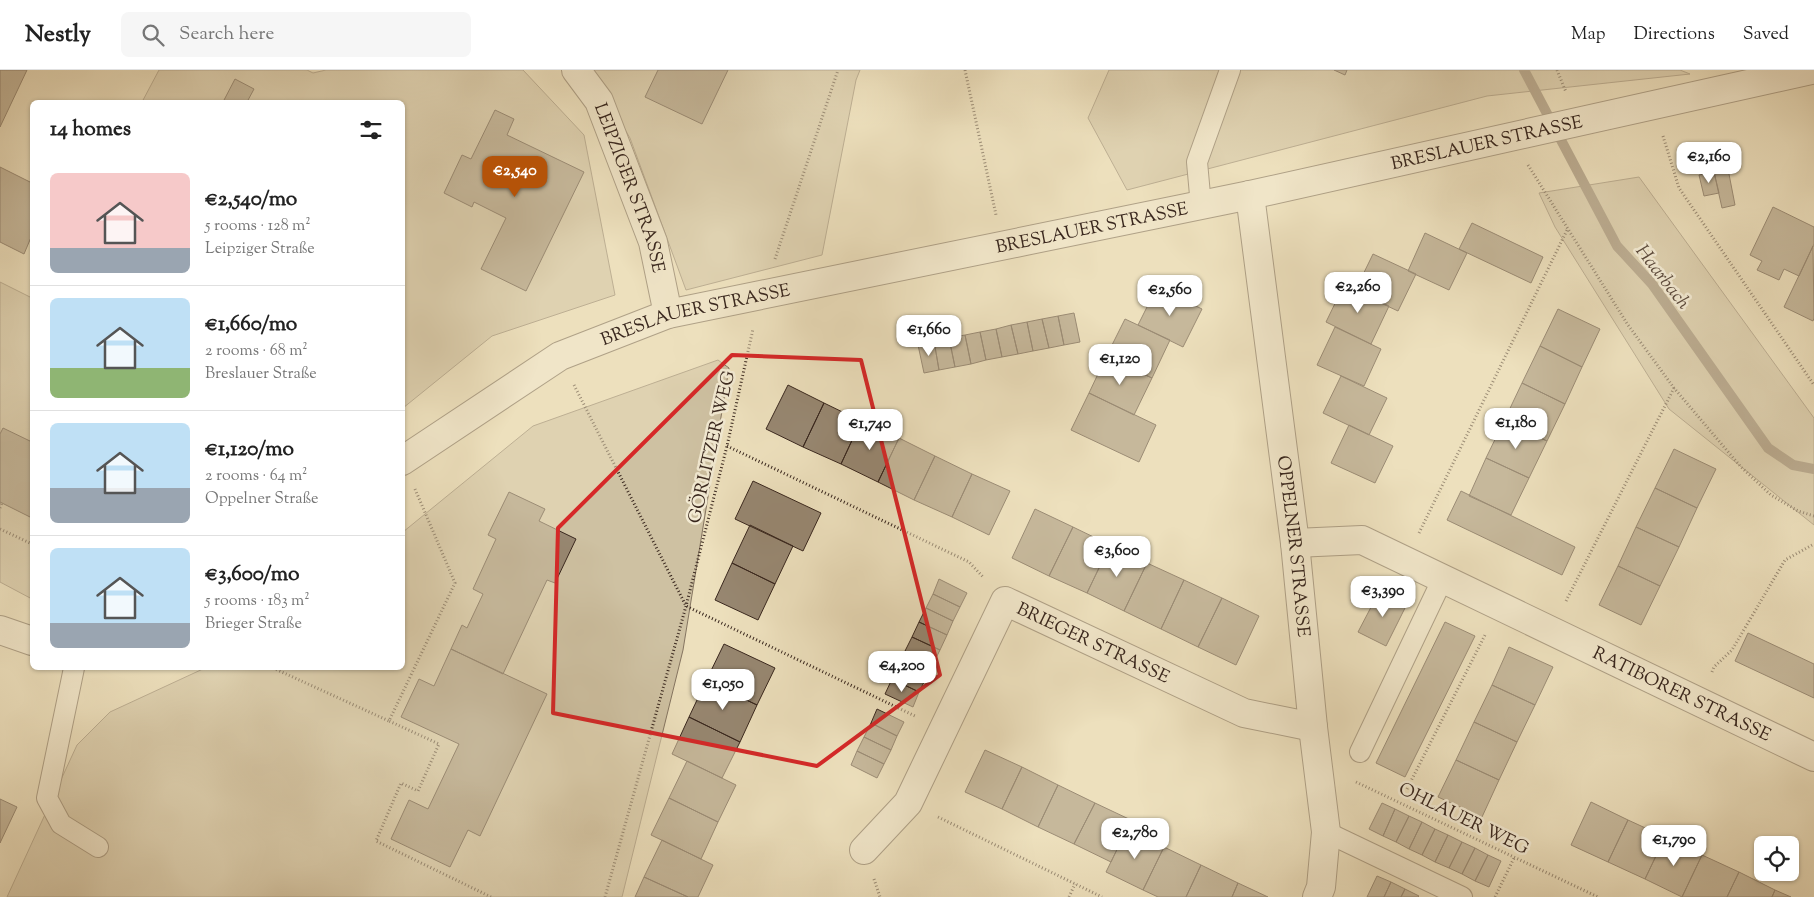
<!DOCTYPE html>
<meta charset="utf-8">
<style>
:root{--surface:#fff;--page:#f6f6f6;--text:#222;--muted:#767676;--line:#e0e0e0;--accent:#b45309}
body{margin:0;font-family:"Sorts Mill Goudy",serif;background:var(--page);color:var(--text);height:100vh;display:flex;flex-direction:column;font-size:19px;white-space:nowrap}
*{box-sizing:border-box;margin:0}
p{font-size:16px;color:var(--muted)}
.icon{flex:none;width:28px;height:28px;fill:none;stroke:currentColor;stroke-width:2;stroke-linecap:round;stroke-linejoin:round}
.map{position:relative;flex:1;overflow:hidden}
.panel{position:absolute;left:30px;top:30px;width:375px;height:570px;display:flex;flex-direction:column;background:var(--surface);border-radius:8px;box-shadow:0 1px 4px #0004}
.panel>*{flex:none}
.tools{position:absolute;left:1754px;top:766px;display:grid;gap:10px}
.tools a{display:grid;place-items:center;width:45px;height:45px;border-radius:8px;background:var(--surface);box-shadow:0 1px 4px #0004;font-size:25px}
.price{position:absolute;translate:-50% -42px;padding:0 11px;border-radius:10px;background:#fff;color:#222;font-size:16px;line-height:32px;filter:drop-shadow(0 1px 2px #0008)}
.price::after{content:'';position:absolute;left:50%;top:30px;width:15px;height:11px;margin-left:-8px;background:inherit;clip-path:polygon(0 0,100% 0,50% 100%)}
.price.on{background:var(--accent);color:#fff}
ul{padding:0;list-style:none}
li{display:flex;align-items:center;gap:15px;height:125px;padding:0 20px}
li+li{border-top:1px solid var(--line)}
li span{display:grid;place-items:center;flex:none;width:140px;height:100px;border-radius:8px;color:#555}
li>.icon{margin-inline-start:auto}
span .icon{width:60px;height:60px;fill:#fffc;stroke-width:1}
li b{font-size:21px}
h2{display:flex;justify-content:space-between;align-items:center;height:60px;padding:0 20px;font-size:21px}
header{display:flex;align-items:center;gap:30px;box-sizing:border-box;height:70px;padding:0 25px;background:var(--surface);border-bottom:1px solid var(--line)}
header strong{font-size:24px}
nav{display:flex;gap:28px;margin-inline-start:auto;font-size:18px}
.search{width:350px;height:45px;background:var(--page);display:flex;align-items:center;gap:12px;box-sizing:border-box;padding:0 18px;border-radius:8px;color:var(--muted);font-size:19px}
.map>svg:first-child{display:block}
.green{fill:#cec1a2;stroke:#847460}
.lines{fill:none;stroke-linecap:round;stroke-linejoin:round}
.stream{stroke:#80705d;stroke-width:10}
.building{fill:#978771;stroke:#39271e}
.service-casing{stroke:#665546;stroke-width:22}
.minor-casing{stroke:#665546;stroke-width:30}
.path{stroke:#39271e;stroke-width:3;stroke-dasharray:1 2.5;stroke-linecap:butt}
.service{stroke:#f3ebd4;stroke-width:20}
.minor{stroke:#f3ebd4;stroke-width:28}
.marked{fill:none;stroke:#d62828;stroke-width:4;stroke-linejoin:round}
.labels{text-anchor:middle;stroke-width:5;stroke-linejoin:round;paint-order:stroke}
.street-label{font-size:18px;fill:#39271e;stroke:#f3ebd4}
.water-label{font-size:19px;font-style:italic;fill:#5d4c3e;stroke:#f3ebd4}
</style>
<header>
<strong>Nestly</strong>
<div class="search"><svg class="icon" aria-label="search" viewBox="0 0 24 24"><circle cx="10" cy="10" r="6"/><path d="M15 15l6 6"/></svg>Search here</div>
<nav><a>Map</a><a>Directions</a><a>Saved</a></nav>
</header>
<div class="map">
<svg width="1814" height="827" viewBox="0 0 1814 827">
<rect width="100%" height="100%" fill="#ede0bd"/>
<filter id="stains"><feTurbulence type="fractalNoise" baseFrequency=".004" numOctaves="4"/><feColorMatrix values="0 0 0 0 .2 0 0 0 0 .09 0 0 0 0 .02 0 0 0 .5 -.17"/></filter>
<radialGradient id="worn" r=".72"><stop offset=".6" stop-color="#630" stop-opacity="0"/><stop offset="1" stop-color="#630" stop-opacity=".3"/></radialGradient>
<path class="green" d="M 159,0 L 307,0 L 313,3 L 326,0 L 523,0 L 584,65 L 615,225 L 492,266 L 403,338 L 402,32 L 142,32 Z
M 590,0 L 860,0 L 856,10 L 822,185 L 686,220 L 630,68 Z
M 1109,0 L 1680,0 L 1690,4 L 1487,26 L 1127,120 L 1088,48 Z
M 1639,107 L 1814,348 L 1814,455 L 1669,339 L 1555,157 L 1539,123 Z
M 0,212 L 32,228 L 32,529 L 0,512 Z
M 718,290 L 729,298 L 683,580 L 622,827 L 7,827 L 77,675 L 110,642 L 205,598 L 402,598 L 403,462 L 533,356 Z"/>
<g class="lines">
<path class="stream" d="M 1524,0 L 1617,176 L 1652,214 L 1768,378 L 1793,395 L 1814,399"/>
</g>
<path class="building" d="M 0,0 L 27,0 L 0,57 Z
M 658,0 L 728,0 L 702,54 L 645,27 Z
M 1334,0 L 1347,0 L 1345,5 Z
M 235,9 L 254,19 L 247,32 L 223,32 Z
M 495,40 L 514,49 L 507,65 L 584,102 L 526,221 L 481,199 L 506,148 L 474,132 L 472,137 L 444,123 L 462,85 L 471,89 Z
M 0,97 L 32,113 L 32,165 L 24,184 L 0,172 Z
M 1728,99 L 1735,135 L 1722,138 L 1714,102 Z
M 1714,102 L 1719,123 L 1704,126 L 1699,105 Z
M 1773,137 L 1814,157 L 1814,174 L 1799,206 L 1784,199 L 1779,210 L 1757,200 L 1762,191 L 1750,185 Z
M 1472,153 L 1543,187 L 1531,213 L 1459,179 Z
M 1425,163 L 1467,183 L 1449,220 L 1408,201 Z
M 1813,176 L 1814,248 L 1813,251 L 1784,237 Z
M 1373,184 L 1416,204 L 1398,241 L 1355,221 Z
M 1344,215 L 1389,236 L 1371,274 L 1326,252 Z
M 1157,217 L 1202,239 L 1183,277 L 1138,255 Z
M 1558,239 L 1600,259 L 1582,297 L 1540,276 Z
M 1074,243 L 1080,272 L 1064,275 L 1058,246 Z
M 1058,246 L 1064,275 L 1049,278 L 1042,249 Z
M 1042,249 L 1049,278 L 1033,281 L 1027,252 Z
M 1125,249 L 1170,270 L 1152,308 L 1106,287 Z
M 1027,252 L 1033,281 L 1018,284 L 1011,255 Z
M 1011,255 L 1018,284 L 1002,287 L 996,259 Z
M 1335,257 L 1381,279 L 1364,316 L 1317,295 Z
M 996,259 L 1002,287 L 986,290 L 980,262 Z
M 980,262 L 986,290 L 971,294 L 965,265 Z
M 965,265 L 971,294 L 955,297 L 949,268 Z
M 949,268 L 955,297 L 939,300 L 934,271 Z
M 934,271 L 939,300 L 924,303 L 918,275 Z
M 1540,276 L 1582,297 L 1565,334 L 1522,313 Z
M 1106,287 L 1152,308 L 1134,345 L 1089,323 Z
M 1341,306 L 1387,328 L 1369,365 L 1323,343 Z
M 1522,313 L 1565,334 L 1547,371 L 1504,351 Z
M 788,315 L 824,333 L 803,377 L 766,359 Z
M 1089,323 L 1156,355 L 1139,392 L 1071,360 Z
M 824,333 L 861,351 L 841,394 L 803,377 Z
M 861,351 L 899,368 L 878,412 L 841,394 Z
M 1504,351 L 1547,371 L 1529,408 L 1486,388 Z
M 1349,355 L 1393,376 L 1375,413 L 1331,393 Z
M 3,358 L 32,372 L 32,448 L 0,432 L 0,364 Z
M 899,368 L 935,386 L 914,430 L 878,412 Z
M 1674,379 L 1716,399 L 1697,438 L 1655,418 Z
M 935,386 L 972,404 L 952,447 L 914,430 Z
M 1486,388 L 1529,408 L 1511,445 L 1469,426 Z
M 972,404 L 1010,421 L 989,465 L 952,447 Z
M 753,411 L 821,443 L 803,481 L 735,449 Z
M 1655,418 L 1697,438 L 1679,477 L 1636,457 Z
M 1461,421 L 1575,477 L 1562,505 L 1447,450 Z
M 509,422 L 545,439 L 539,451 L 576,469 L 555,513 L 547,510 L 503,604 L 451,579 L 462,555 L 467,558 L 483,524 L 473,519 L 496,469 L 488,465 Z
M 1035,439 L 1073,457 L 1049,506 L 1012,488 Z
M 750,455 L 793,476 L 775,514 L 732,493 Z
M 1073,457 L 1110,475 L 1087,523 L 1049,506 Z
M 1636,457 L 1679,477 L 1660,516 L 1618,496 Z
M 1110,475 L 1147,493 L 1124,541 L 1087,523 Z
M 732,493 L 775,514 L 758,550 L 715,530 Z
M 1147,493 L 1184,510 L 1161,559 L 1124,541 Z
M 1618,496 L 1660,516 L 1641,555 L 1599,535 Z
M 939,509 L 967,523 L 960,537 L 933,524 Z
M 1184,510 L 1222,528 L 1198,577 L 1161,559 Z
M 1380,520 L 1407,534 L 1386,576 L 1358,562 Z
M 933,524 L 960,537 L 953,551 L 926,538 Z
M 1222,528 L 1259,546 L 1236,595 L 1198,577 Z
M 926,538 L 953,551 L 947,565 L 919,552 Z
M 919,552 L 947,565 L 940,580 L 912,567 Z
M 1445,552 L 1475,566 L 1405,707 L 1376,693 Z
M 1748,563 L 1814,594 L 1814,628 L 1735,591 Z
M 912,567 L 940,580 L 933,594 L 905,581 Z
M 724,574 L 775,598 L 757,635 L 706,611 Z
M 1509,577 L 1553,597 L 1535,635 L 1492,615 Z
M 451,579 L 547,624 L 480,766 L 468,760 L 450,797 L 391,769 L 409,730 L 428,739 L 459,674 L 401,647 L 419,609 L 434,616 Z
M 905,581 L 933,594 L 926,608 L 899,595 Z
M 899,595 L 926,608 L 919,622 L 892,609 Z
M 892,609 L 919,622 L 913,637 L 885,624 Z
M 706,611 L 757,635 L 740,672 L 689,647 Z
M 1492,615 L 1535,635 L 1517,672 L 1474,652 Z
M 877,639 L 904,652 L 897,666 L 871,653 Z
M 689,647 L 740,672 L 722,708 L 672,684 Z
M 1474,652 L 1517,672 L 1499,710 L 1456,690 Z
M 871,653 L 897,666 L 891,680 L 864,667 Z
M 864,667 L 891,680 L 884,694 L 857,681 Z
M 985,680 L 1022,697 L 1002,739 L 965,722 Z
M 857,681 L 884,694 L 877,708 L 851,695 Z
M 1456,690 L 1499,710 L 1482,747 L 1438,727 Z
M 687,691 L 736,715 L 718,752 L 669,728 Z
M 1022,697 L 1058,715 L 1038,757 L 1002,739 Z
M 1058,715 L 1095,733 L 1074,774 L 1038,757 Z
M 669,728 L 718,752 L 701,789 L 651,765 Z
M 0,729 L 17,737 L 0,773 Z
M 1591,732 L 1628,750 L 1608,792 L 1571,775 Z
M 1095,733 L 1131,750 L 1111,792 L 1074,774 Z
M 1382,733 L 1395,739 L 1383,766 L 1369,759 Z
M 1395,739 L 1409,746 L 1396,772 L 1383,766 Z
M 1409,746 L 1422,752 L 1409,779 L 1396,772 Z
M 1628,750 L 1665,767 L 1645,809 L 1608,792 Z
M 1422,752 L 1435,759 L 1422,785 L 1409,779 Z
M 1127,759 L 1164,777 L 1143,820 L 1106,802 Z
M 1435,759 L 1448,765 L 1435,792 L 1422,785 Z
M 1448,765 L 1462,772 L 1449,798 L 1435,792 Z
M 1665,767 L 1702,785 L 1682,827 L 1645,809 Z
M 662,770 L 713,795 L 698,827 L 688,827 L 644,807 Z
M 1462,772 L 1475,778 L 1462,804 L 1449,798 Z
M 1164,777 L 1201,795 L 1186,827 L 1158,827 L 1143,820 Z
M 1475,778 L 1488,785 L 1475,811 L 1462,804 Z
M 1488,785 L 1501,791 L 1489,817 L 1475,811 Z
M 1702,785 L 1739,802 L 1727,827 L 1682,827 Z
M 1201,795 L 1238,813 L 1232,827 L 1186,827 Z
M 1739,802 L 1775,820 L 1772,827 L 1727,827 Z
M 1377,806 L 1391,812 L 1384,827 L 1367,827 Z
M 644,807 L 688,827 L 635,827 Z
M 1391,812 L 1405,819 L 1401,827 L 1384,827 Z
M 1238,813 L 1268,827 L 1232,827 Z
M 1405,819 L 1419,826 L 1418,827 L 1401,827 Z
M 1775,820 L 1791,827 L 1772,827 Z"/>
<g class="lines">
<g class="service-casing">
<path id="service" d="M 1201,136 L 1197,92 L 1230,0
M 74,598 L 47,728 L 61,754 L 98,777
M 1360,682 L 1443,508
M 1326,762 L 1462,827"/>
</g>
<g class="minor-casing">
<g id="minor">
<path id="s1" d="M 576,0 L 599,31 L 653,172 L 668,244"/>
<path id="s2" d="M 1250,125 L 1295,473 L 1313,657 L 1326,762 L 1321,817 L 1317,827"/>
<path id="s3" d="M 402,391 L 560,286 L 668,244 L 1250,125 L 1811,0"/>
<path id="s4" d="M 1295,473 L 1362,470 L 1814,687"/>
<path d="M 0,560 L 32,571"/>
<path id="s5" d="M 864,780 L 908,733 L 1005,531 L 1244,643 L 1313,657"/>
</g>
</g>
<path class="path" d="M 965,0 L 996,145
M 1557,0 L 1566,22
M 1663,66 L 1679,118 L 1814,315
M 1528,95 L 1628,255 L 1674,318 L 1741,397 L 1771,425 L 1798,441 L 1814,446
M 775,189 L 838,0
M 574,315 L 686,536 L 915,646
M 727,376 L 969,492 L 984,508
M 415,419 L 455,513 L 389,651 L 439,674 L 418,721 L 401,713 L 376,771 L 491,827
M 0,438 L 2,433
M 0,459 L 32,474
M 1419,463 L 1568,158
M 1566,531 L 1674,318
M 273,598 L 389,651
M 1712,602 L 1714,597 L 1732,580 L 1785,490 L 1814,474
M 1356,712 L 1598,827
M 1407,719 L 1485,565
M 938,747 L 1102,827
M 874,809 L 880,827
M 605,827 L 686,536 L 727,376 L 753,259
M 1069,827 L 1075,814
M 1495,827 L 1514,788"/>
<use href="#service" class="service"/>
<use href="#minor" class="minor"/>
</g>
<path d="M0 0H1814V827H0ZM 732,285 L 861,290 L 940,605 L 817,696 L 553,643 L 558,458 Z" fill="#ede0bd" fill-opacity=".55" fill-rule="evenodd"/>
<path class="marked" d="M 732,285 L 861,290 L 940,605 L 817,696 L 553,643 L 558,458 Z"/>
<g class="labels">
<g class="street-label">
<text dy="6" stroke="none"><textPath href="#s3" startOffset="1142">BRESLAUER STRASSE</textPath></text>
<text dy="6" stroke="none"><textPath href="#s1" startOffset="131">LEIPZIGER STRASSE</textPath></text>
<text dy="6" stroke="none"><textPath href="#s3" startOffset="738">BRESLAUER STRASSE</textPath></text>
<text dy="6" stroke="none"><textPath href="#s3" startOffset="332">BRESLAUER STRASSE</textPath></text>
<text transform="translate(711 377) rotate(-77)" y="6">GÖRLITZER WEG</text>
<text dy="6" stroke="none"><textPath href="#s2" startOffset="354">OPPELNER STRASSE</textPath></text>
<text dy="6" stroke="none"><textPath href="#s5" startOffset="386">BRIEGER STRASSE</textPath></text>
<text dy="6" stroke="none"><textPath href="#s4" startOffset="422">RATIBORER STRASSE</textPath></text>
<text transform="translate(1464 748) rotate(26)" y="6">OHLAUER WEG</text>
</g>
<g class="water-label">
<text transform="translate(1664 206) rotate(52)" y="7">Haarbach</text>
</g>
</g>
<rect width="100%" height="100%" filter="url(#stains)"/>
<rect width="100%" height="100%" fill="url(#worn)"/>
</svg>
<div class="tools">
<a><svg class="icon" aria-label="locate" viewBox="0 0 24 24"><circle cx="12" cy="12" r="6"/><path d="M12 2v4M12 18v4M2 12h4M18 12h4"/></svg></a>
</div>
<b class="price" style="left:1709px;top:114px">€2,160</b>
<b class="price on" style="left:515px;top:128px">€2,540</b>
<b class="price" style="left:1358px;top:244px">€2,260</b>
<b class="price" style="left:1170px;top:247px">€2,560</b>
<b class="price" style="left:929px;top:287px">€1,660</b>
<b class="price" style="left:1120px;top:316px">€1,120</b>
<b class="price" style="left:1516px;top:380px">€1,180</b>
<b class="price" style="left:870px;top:381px">€1,740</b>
<b class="price" style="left:1117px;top:508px">€3,600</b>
<b class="price" style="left:1383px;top:548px">€3,390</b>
<b class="price" style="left:902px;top:623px">€4,200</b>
<b class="price" style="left:723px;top:641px">€1,050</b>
<b class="price" style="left:1135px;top:790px">€2,780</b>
<b class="price" style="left:1674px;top:797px">€1,790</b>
<section class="panel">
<h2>14 homes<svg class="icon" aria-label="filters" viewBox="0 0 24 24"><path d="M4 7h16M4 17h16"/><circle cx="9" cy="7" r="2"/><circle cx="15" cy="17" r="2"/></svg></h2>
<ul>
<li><span style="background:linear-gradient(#f6c9c9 75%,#9aa5b1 0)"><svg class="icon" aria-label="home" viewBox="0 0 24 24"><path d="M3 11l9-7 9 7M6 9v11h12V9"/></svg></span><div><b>€2,540/mo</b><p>5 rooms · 128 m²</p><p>Leipziger Straße</p></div></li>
<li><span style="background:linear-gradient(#bfe0f5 70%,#8fb573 0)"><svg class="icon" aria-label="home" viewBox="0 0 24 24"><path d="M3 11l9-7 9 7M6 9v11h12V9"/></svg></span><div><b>€1,660/mo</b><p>2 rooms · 68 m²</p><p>Breslauer Straße</p></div></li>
<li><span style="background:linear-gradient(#bfe0f5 65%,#9aa5b1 0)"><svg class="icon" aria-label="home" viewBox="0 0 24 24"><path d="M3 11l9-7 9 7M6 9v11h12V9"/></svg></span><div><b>€1,120/mo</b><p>2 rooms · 64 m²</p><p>Oppelner Straße</p></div></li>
<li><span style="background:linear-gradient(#bfe0f5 75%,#9aa5b1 0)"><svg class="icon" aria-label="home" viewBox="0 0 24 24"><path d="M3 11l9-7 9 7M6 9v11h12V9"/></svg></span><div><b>€3,600/mo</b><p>5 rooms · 183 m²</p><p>Brieger Straße</p></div></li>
</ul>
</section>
</div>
